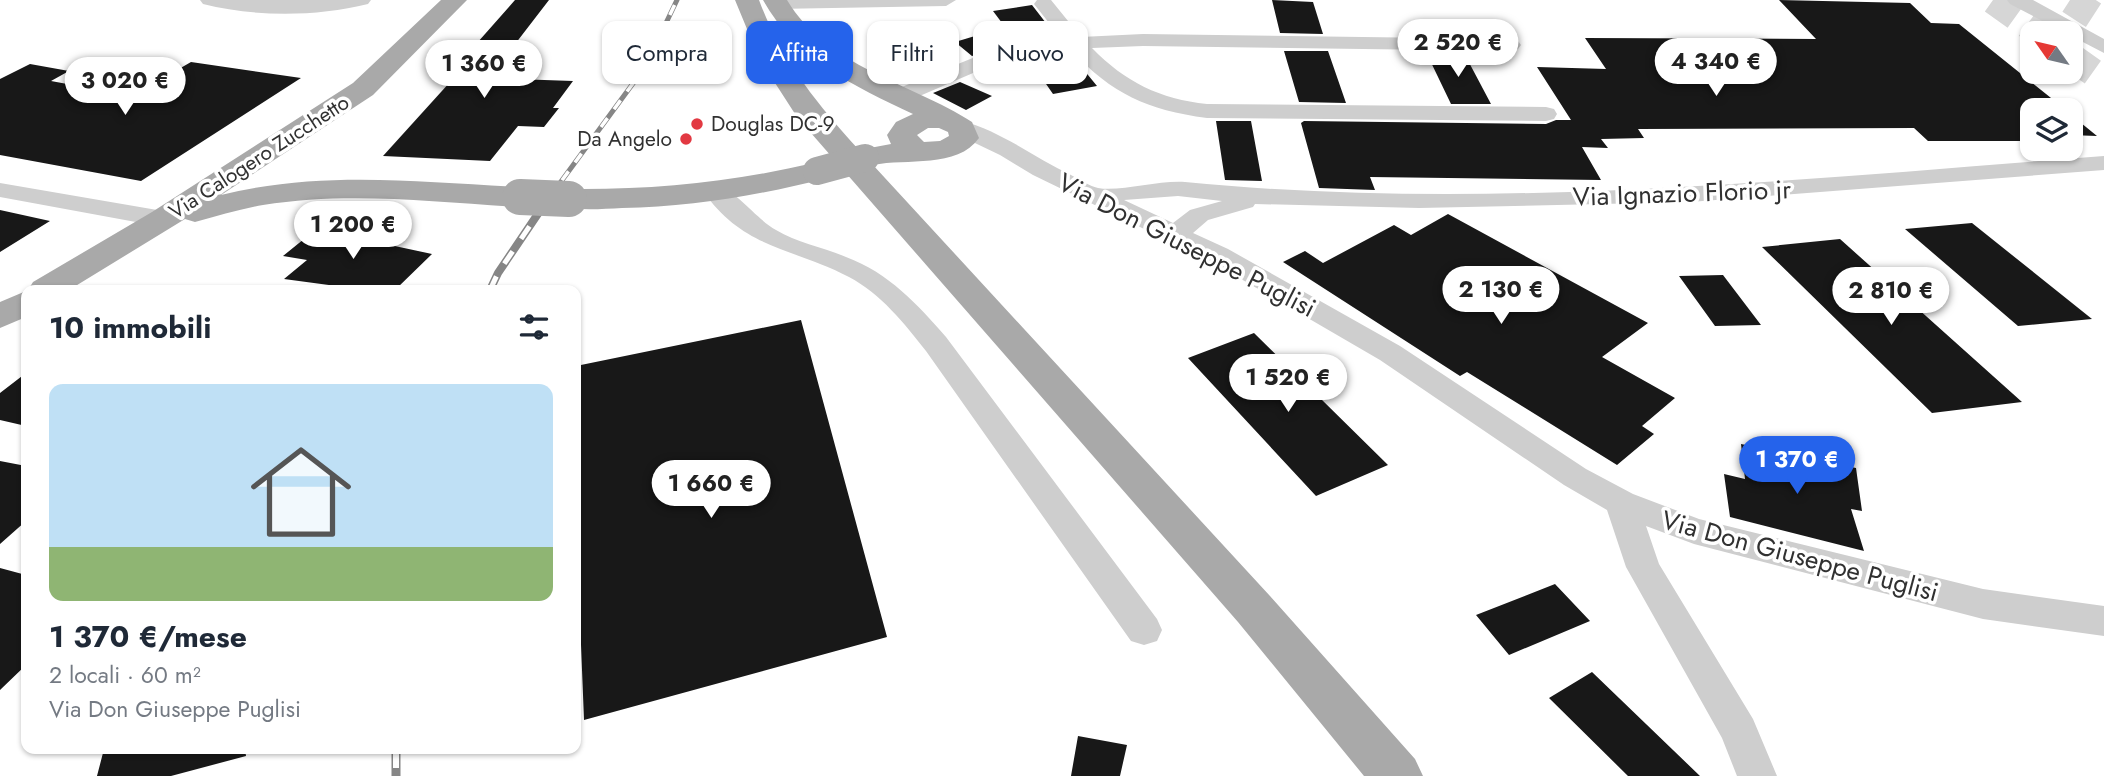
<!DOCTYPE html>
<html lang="it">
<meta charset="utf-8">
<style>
:root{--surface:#fff;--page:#f2f2f3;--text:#1f2937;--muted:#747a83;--line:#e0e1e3;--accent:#2563eb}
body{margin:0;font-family:Jost,sans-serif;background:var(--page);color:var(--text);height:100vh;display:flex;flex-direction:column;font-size:26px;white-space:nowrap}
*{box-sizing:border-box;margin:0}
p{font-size:23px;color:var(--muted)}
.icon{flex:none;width:38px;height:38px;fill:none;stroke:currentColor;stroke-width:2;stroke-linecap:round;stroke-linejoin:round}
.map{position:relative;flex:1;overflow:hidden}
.side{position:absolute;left:21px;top:285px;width:560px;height:469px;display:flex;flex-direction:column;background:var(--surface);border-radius:14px;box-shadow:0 2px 5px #0004}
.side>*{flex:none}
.banner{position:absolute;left:602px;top:21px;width:665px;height:63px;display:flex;gap:14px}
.needle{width:46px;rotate:304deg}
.tools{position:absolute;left:2020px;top:21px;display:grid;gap:14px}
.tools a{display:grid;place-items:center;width:63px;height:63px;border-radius:14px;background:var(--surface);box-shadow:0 2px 5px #0004;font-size:35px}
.price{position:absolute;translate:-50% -60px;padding:0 16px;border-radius:24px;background:#fff;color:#222;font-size:23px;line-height:46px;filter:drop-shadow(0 2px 4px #0008)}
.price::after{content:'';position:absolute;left:50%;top:42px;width:21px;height:16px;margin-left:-10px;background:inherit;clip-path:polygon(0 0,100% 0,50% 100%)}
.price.selected{background:var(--accent);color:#fff}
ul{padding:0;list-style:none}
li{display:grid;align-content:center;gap:14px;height:371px;padding:0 28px}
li+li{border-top:2px solid var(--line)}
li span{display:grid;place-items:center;height:217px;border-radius:14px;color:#555}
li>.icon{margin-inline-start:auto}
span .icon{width:126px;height:126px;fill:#fffc;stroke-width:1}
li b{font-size:30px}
h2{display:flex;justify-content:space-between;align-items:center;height:84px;padding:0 28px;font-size:30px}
.tag{padding:0 24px;border-radius:14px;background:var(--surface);box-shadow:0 2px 5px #0004;font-size:24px;line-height:63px}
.tag.selected{background:var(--accent);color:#fff}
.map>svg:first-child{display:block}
.building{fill:#181818}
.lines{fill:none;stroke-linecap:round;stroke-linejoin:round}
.highway-tunnel{stroke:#d6d6d6;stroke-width:28;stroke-dasharray:28 14;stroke-linecap:butt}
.minor{fill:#cecece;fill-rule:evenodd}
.major{fill:#a9a9a9;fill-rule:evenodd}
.rail-far2-casing{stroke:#868686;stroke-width:5}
.rail-far1-casing{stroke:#868686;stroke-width:8}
.rail-casing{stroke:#868686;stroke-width:9}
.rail-far2{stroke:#fff;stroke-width:3.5;stroke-dasharray:11;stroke-linecap:butt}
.rail-far1{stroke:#fff;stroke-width:5;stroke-dasharray:15;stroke-linecap:butt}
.rail{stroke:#fff;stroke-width:6;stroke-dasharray:19;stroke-linecap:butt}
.major-bridge-far1{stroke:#a9a9a9;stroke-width:28}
.major-bridge{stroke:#a9a9a9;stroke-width:36}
.poi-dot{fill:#e23942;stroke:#fff;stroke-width:2.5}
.labels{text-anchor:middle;stroke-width:7;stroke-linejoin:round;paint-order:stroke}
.far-poi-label{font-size:21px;fill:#313131;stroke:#fff;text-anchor:start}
.far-street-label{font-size:21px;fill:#313131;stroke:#fff}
.street-label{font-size:26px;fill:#313131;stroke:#fff}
</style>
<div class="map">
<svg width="2104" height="776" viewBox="0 0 2104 776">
<rect width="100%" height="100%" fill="#fff"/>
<path class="building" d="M 515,0 L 549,0 L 489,78 L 573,81 L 553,108 L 559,108 L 544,127 L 518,126 L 490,161 L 383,156 L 470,60 L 462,60 Z
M 1272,0 L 1313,2 L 1323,34 L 1280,33 Z
M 1779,0 L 1910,3 L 1931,23 L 1959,24 L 2066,110 L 2032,110 L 2032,141 L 1928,141 L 1914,128 L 1638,129 L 1644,138 L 1601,139 L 1608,148 L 1582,147 L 1601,180 L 1370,177 L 1375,190 L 1319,188 L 1301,123 L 1304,121 L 1546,124 L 1556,120 L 1571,120 L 1537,67 L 1606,69 L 1585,38 L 1816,39 Z
M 1032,5 L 1056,36 L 972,56 L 955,42 L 1005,27 L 993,11 Z
M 1284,51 L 1328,51 L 1346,103 L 1299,102 Z
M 1426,52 L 1464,53 L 1491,104 L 1451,104 Z
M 1070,53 L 1097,86 L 1053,94 L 1028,58 Z
M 907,57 L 936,70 L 908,81 L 882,69 Z
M 191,62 L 301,78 L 141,181 L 0,155 L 0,79 L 30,64 L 69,71 L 51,81 L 132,96 Z
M 960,82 L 992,96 L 966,110 L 933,93 Z
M 2070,114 L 2097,136 L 2070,135 Z
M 1216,121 L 1251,121 L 1262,181 L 1225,180 Z
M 0,210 L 50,221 L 0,252 Z
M 1448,214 L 1648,323 L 1602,357 L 1675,398 L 1642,426 L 1654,434 L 1617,465 L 1467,372 L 1460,376 L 1283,262 L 1305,251 L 1323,263 L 1394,225 L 1411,235 Z
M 1972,223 L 2092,319 L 2018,326 L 1905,229 Z
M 320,226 L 382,236 L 376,242 L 432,254 L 395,290 L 366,290 L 284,279 L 307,260 L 283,256 Z
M 1840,239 L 2022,402 L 1932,413 L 1762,247 Z
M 1723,275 L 1761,325 L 1715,326 L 1679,276 Z
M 801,320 L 887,637 L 584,720 L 576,519 L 576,366 Z
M 1254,333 L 1388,465 L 1316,496 L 1188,358 Z
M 26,373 L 26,426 L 0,420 L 0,393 Z
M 1741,444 L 1856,468 L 1862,511 L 1851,509 L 1864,551 L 1730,517 L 1724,474 L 1745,479 Z
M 0,461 L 26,466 L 26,521 L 0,544 Z
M 0,568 L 26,575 L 26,665 L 0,690 Z
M 1555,584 L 1590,621 L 1509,655 L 1476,615 Z
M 1592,672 L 1700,776 L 1628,776 L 1549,698 Z
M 1078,736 L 1127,745 L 1120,776 L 1071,776 Z
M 104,749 L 245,749 L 246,756 L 171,776 L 97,776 Z"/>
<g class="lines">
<path class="highway-tunnel" d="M 1993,0 L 2039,33
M 2070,0 L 2104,22
M 2070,56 L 2104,80"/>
<path class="minor" d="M 200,0 L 371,0 L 368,4 C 315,17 255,17 203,4 Z
M 767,0 L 956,0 L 946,6 L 775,9 L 768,7 L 765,3 Z
M 1037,0 L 1051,0 L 1081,37 L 1143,34 L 1511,39 L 1518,41 L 1521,45 L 1518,49 L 1511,51 L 1143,46 L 1092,48 C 1125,82 1160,99 1207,104 L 1546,107 L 1554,109 L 1557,114 L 1554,119 L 1546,121 L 1207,118 C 1147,110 1112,94 1071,50 L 1038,53 L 994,64 L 908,101 L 892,101 L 889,96 L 892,91 L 980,55 L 1061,38 L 1034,4 Z
M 2007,0 L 2033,0 L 2104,39 L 2104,53 L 2010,4 Z
M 962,121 C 1001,131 1035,158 1071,175 C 1079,179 1089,186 1098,188 C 1120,192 1159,180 1185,182 C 1489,212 1800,179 2104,156 L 2104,170 L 1690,202 L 1419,208 L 1255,204 L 1253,207 L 1208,220 L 1193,233 L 1228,249 L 1400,346 L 1586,469 L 1633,494 L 1699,519 L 1983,589 L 2104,606 L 2104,636 L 1983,619 L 1694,544 L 1646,526 L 1659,564 L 1753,719 L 1777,776 L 1737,776 L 1722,738 L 1626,567 L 1607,510 L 1564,485 L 1380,360 L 1210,261 L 1033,175 L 1000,155 L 954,133 L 951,128 L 954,123 ZM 1178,196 L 1222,201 L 1190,210 L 1173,223 L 1124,200 Z
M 0,183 L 163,211 L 172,214 L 176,219 L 172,224 L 163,227 L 0,197 Z
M 716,185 C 736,190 756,219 776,230 C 797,243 823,247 846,257 C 889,273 917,304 946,337 L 1157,619 L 1162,630 L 1157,641 L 1144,645 L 1131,641 L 926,351 C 904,323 881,294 849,277 C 794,248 743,249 704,192 L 707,187 Z"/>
<path class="major" d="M 441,0 L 467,0 L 373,95 L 221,195 C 320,170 420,182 520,187 L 531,190 L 536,197 L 531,204 L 520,207 C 435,202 348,191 263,205 C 240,209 218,216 195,222 L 185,219 L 69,290 L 28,290 L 33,282 L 152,212 L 353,83 Z
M 735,0 L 759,0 C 781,60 817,104 859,150 L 891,144 L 887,135 L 896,122 L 913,114 C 854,86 796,59 763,0 L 787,0 C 828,68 910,82 972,122 L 979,138 C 957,169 907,158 873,165 L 1270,596 L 1415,759 L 1423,776 L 1364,776 L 1238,622 L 797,117 L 759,58 ZM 928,128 L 939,128 L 948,132 L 949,136 L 940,141 L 924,142 L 917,135 Z
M 817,162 L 828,164 L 832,171 L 828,178 C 760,195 692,207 622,208 C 601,209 578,211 558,206 L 553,199 L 558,192 L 569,189 C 654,190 735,182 817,162 Z
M 26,291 L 26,317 L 0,328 L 0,302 Z"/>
<g class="rail-far2-casing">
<path id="rail-far2" d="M 549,198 L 645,67 L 677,0"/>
</g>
<g class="rail-far1-casing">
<path id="rail-far1" d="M 490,290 L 498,273 L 550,196"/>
</g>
<g class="rail-casing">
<path id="rail" d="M 396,749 L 396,776"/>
</g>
<use href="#rail-far2" class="rail-far2"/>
<use href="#rail-far1" class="rail-far1"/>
<use href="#rail" class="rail"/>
<path class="major-bridge-far1" d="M 817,171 L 865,158
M 520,197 L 550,198"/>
<path class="major-bridge" d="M 520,197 L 569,199"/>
</g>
<g class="poi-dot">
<circle cx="697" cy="124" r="7"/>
<circle cx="686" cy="139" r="7"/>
</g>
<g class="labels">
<g class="far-poi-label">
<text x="711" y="131">Douglas DC-9</text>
<text x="672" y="146" text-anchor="end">Da Angelo</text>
</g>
<g class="far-street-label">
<text transform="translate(259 157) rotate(-33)" y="7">Via Calogero Zucchetto</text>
</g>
<g class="street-label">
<text transform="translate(1682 193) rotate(-2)" y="9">Via Ignazio Florio jr</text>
<text transform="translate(1187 245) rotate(27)" y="9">Via Don Giuseppe Puglisi</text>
<text transform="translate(1800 556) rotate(15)" y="9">Via Don Giuseppe Puglisi</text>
</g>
</g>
</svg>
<div class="tools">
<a><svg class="needle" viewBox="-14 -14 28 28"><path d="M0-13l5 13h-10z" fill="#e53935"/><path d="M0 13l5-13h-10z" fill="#747a83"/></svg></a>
<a><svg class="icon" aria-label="layers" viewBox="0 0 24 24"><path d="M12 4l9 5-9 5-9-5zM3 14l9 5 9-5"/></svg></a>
</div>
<b class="price" style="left:1458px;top:79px">2 520 €</b>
<b class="price" style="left:1716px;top:98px">4 340 €</b>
<b class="price" style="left:484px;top:100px">1 360 €</b>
<b class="price" style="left:125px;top:117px">3 020 €</b>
<b class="price" style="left:353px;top:261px">1 200 €</b>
<b class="price" style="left:1501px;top:326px">2 130 €</b>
<b class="price" style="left:1891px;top:327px">2 810 €</b>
<b class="price" style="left:1288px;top:414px">1 520 €</b>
<b class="price selected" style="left:1797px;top:496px">1 370 €</b>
<b class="price" style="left:711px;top:520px">1 660 €</b>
<div class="banner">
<a class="tag">Compra</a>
<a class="tag selected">Affitta</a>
<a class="tag">Filtri</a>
<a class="tag">Nuovo</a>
</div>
<section class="side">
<h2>10 immobili<svg class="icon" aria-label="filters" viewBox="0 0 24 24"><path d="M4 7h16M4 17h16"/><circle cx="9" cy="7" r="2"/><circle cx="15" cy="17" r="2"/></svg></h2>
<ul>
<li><span style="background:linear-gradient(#bfe0f5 75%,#8fb573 0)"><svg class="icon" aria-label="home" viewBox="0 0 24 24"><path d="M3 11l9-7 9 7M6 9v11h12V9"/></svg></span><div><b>1 370 €/mese</b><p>2 locali · 60 m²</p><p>Via Don Giuseppe Puglisi</p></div></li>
</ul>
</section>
</div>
